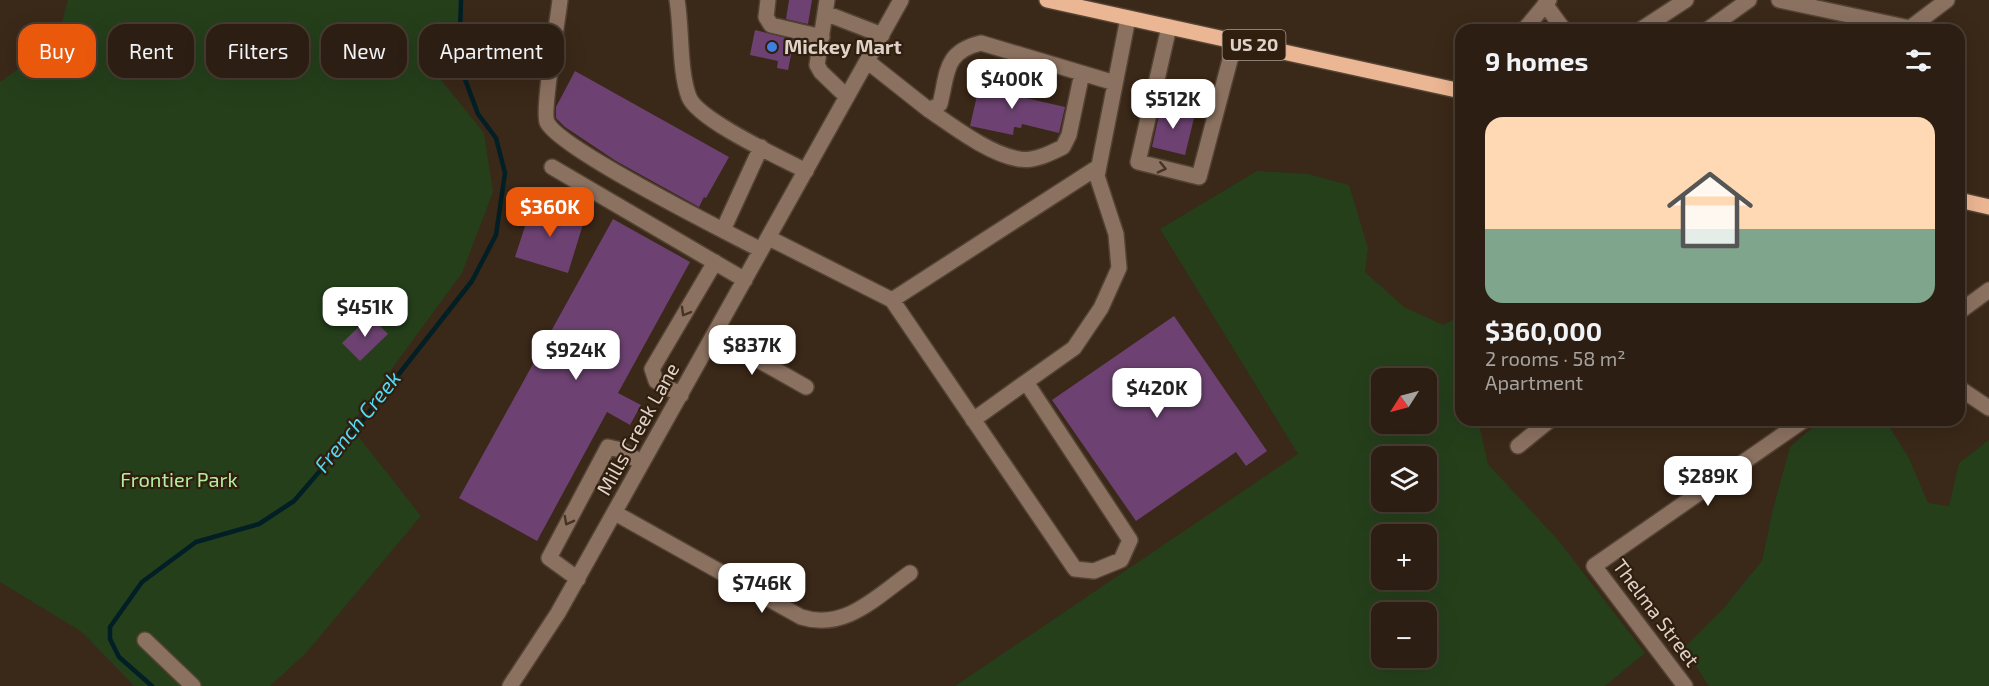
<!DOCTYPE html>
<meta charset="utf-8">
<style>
:root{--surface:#2c1e12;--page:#382b20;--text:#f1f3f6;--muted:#a6a29f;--line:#483c32;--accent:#ea580c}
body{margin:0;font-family:"Exo 2",sans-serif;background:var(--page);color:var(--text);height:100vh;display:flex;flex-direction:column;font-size:22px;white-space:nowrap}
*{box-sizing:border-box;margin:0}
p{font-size:20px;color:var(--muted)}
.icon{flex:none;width:33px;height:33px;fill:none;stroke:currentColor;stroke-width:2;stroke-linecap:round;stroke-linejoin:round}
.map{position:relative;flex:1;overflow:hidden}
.details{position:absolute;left:1455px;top:24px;width:510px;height:402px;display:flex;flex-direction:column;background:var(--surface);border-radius:18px;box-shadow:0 6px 24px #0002,0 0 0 2px var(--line)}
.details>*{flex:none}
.top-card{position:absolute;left:18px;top:24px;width:570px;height:54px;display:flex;gap:12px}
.needle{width:39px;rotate:234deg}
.tools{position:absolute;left:1371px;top:368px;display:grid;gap:12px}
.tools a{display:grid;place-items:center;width:66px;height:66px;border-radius:12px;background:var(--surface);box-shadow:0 6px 24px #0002,0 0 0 2px var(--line);font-size:30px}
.price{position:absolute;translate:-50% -51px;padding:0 14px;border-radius:12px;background:#fff;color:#222;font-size:20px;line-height:39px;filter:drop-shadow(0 2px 3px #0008)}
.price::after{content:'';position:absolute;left:50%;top:36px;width:18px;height:14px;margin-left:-9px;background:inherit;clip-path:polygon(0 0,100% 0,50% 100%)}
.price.current{background:var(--accent);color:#fff}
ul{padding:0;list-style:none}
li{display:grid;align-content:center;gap:12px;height:318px;padding:0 30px}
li+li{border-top:2px solid var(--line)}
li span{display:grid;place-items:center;height:186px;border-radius:18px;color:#555}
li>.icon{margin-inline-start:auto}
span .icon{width:108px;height:108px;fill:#fffc;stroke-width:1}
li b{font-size:26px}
h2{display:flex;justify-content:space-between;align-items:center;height:72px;padding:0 30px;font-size:26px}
.pill{padding:0 21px;border-radius:18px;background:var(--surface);box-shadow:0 6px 24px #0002,0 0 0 2px var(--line);font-size:21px;line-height:54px}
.pill.current{background:var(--accent);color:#fff}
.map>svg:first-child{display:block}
.green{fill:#253f1b;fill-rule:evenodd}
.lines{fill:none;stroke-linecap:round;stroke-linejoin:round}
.stream{stroke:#021f25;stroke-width:4.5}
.building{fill:#6d4272}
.minor-casing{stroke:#544334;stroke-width:18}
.major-casing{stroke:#544334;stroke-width:18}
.minor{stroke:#8b7160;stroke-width:15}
.major{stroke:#ebb693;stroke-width:15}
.oneway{stroke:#473322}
.shop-dot{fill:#3f7fe0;stroke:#301e0e;stroke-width:2}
.labels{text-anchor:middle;stroke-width:4.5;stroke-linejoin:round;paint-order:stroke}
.shield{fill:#301e0e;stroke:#aa9c91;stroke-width:1.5}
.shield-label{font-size:18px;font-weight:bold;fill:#dfd2c9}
.poi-label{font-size:20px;font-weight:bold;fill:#dfd2c9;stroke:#301e0e;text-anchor:start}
.street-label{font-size:20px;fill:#dfd2c9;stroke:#301e0e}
.park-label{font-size:20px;fill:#b3ee9f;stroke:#301e0e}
.water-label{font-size:21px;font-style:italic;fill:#52dbf6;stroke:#301e0e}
</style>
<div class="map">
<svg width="1989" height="686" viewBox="0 0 1989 686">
<rect width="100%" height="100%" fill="#3a2818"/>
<path class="green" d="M 68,0 L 461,0 L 459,56 L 433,70 L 484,133 L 493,192 L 462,273 L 350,426 L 421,516 L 306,653 L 270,686 L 134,686 L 82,632 L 0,582 L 0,82 L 57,41 Z
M 1257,171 L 1308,174 L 1349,185 L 1368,248 L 1365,272 L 1404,307 L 1443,325 L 1461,316 L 1461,420 L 1478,420 L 1488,464 L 1558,540 L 1645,653 L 1605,686 L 955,686 L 1298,454 L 1160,229 ZM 1382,378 L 1426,378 L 1426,423 L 1382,423 ZM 1382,456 L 1426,456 L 1426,501 L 1382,501 ZM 1382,534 L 1426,534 L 1426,579 L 1382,579 ZM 1382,612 L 1426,612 L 1426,657 L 1382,657 Z
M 1821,420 L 1885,420 L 1909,458 L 1928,503 L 1949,506 L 1959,463 L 1989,440 L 1989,686 L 1709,686 L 1684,648 L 1723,609 L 1762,561 L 1773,509 L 1790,447 Z"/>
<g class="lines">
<path class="stream" d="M 152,686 L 119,657 L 110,639 L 110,627 L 142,582 L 196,542 L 259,524 L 294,501 L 351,435 L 472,281 L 496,235 L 505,173 L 496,138 L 478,114 L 459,63 L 461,0"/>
</g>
<path class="building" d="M 789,0 L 812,0 L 808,24 L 786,19 Z
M 755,30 L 794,40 L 788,70 L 777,68 L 778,61 L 750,55 Z
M 575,71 L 729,157 L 706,198 L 704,197 L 699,207 L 616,161 L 565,127 L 556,118 L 556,107 Z
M 981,78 L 1023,87 L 1021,93 L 1027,95 L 1026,98 L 1065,107 L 1059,133 L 1022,124 L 1021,128 L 1014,127 L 1013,135 L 970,126 Z
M 1161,106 L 1195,114 L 1185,155 L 1152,147 Z
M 532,205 L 550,211 L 552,206 L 568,211 L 567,216 L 584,221 L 568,273 L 515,257 Z
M 613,219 L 690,262 L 618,393 L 641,405 L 630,425 L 607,412 L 537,541 L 459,498 Z
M 370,316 L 388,334 L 360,361 L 342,343 Z
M 1174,316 L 1267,451 L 1246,466 L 1236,452 L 1136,521 L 1052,400 Z"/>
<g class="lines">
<g class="minor-casing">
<path id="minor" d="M 560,0 C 558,19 542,111 547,122 C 558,148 727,232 761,250
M 677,0 C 682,29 679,71 689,97 C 698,120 781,158 806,171
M 768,0 L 766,17 L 771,25 L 822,37
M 827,0 L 817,65 L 821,72 L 847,97
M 1779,0 L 1910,28 L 1906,30
M 1545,4 L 1564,30
M 825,13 L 882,35
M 1169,27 L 1138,162 L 1199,177 L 1235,41
M 1910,28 L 1947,0
M 1524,30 L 1549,0
M 1640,30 L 1686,0
M 1707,30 L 1749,0
M 867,61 L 929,110 L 940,104 C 948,72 944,52 981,43 L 1115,83
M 929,110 C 954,127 989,154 1019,159 C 1033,162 1051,153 1063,147 L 1069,135 L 1082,73
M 552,167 L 745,280
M 723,230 L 761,147
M 769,238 L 892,300 L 1075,569 L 1094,571 L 1121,560 L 1130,540 L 1026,382 L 1074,348 L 1101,308 L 1119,268 L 1116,234 L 1097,176 L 1128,18
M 892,300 L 1098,167
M 1959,312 L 1989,290
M 714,335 L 806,387
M 1959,388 L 1989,408
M 681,395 L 656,381 L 652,369 L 715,262
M 973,420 L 1026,382
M 1518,446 L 1550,420
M 615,513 L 801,617 C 845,631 876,597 910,573
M 578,579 L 549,558 L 608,447 L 621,450 L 642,463
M 145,640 L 193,686
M 510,686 L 558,613 L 901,0
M 1685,686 L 1594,566 L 1804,420"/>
</g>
<g class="major-casing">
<path id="major" d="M 1047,0 L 1461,91
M 1959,200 L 1989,207"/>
</g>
<use href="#minor" class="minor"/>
<use href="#major" class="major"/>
</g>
<defs><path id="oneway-chevron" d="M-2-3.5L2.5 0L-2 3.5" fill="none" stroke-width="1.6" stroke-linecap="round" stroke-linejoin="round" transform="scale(1.5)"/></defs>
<g class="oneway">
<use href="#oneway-chevron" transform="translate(1162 168) rotate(13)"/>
<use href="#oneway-chevron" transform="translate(685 312) rotate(120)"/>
<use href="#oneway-chevron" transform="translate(568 521) rotate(118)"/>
</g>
<circle class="shop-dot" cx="772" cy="47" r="6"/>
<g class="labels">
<rect class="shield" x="1222.5" y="30" width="63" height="30" rx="4.5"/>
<g class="shield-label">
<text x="1254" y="51">US 20</text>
</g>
<g class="poi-label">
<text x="784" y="54">Mickey Mart</text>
</g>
<g class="street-label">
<text transform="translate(638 429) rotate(-61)" y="7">Mills Creek Lane</text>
<text transform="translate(1656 613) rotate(53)" y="7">Thelma Street</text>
</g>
<g class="park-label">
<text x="179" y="487">Frontier Park</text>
</g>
<g class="water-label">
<text transform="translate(358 422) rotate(-51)" y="7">French Creek</text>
</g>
</g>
</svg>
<div class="tools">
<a><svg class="needle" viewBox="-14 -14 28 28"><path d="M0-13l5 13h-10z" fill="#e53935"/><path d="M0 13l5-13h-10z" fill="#a6a29f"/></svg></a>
<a><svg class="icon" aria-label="layers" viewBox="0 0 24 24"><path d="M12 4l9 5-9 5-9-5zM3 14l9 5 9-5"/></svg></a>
<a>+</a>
<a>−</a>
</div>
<b class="price" style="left:1012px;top:110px">$400K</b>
<b class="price" style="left:1173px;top:130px">$512K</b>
<b class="price current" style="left:550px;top:238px">$360K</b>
<b class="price" style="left:365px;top:338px">$451K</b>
<b class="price" style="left:752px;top:376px">$837K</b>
<b class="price" style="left:576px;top:381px">$924K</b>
<b class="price" style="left:1157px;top:419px">$420K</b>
<b class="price" style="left:1708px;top:507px">$289K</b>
<b class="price" style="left:762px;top:614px">$746K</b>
<div class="top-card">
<a class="pill current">Buy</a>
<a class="pill">Rent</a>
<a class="pill">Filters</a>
<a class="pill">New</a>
<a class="pill">Apartment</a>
</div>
<section class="details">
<h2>9 homes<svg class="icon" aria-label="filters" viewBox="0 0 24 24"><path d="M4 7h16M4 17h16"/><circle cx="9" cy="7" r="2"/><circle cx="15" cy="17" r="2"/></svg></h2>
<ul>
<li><span style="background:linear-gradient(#ffd9b3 60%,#7fa58c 0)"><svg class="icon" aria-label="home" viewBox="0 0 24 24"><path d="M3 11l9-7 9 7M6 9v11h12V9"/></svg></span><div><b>$360,000</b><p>2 rooms · 58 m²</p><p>Apartment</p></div></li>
</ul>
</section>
</div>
